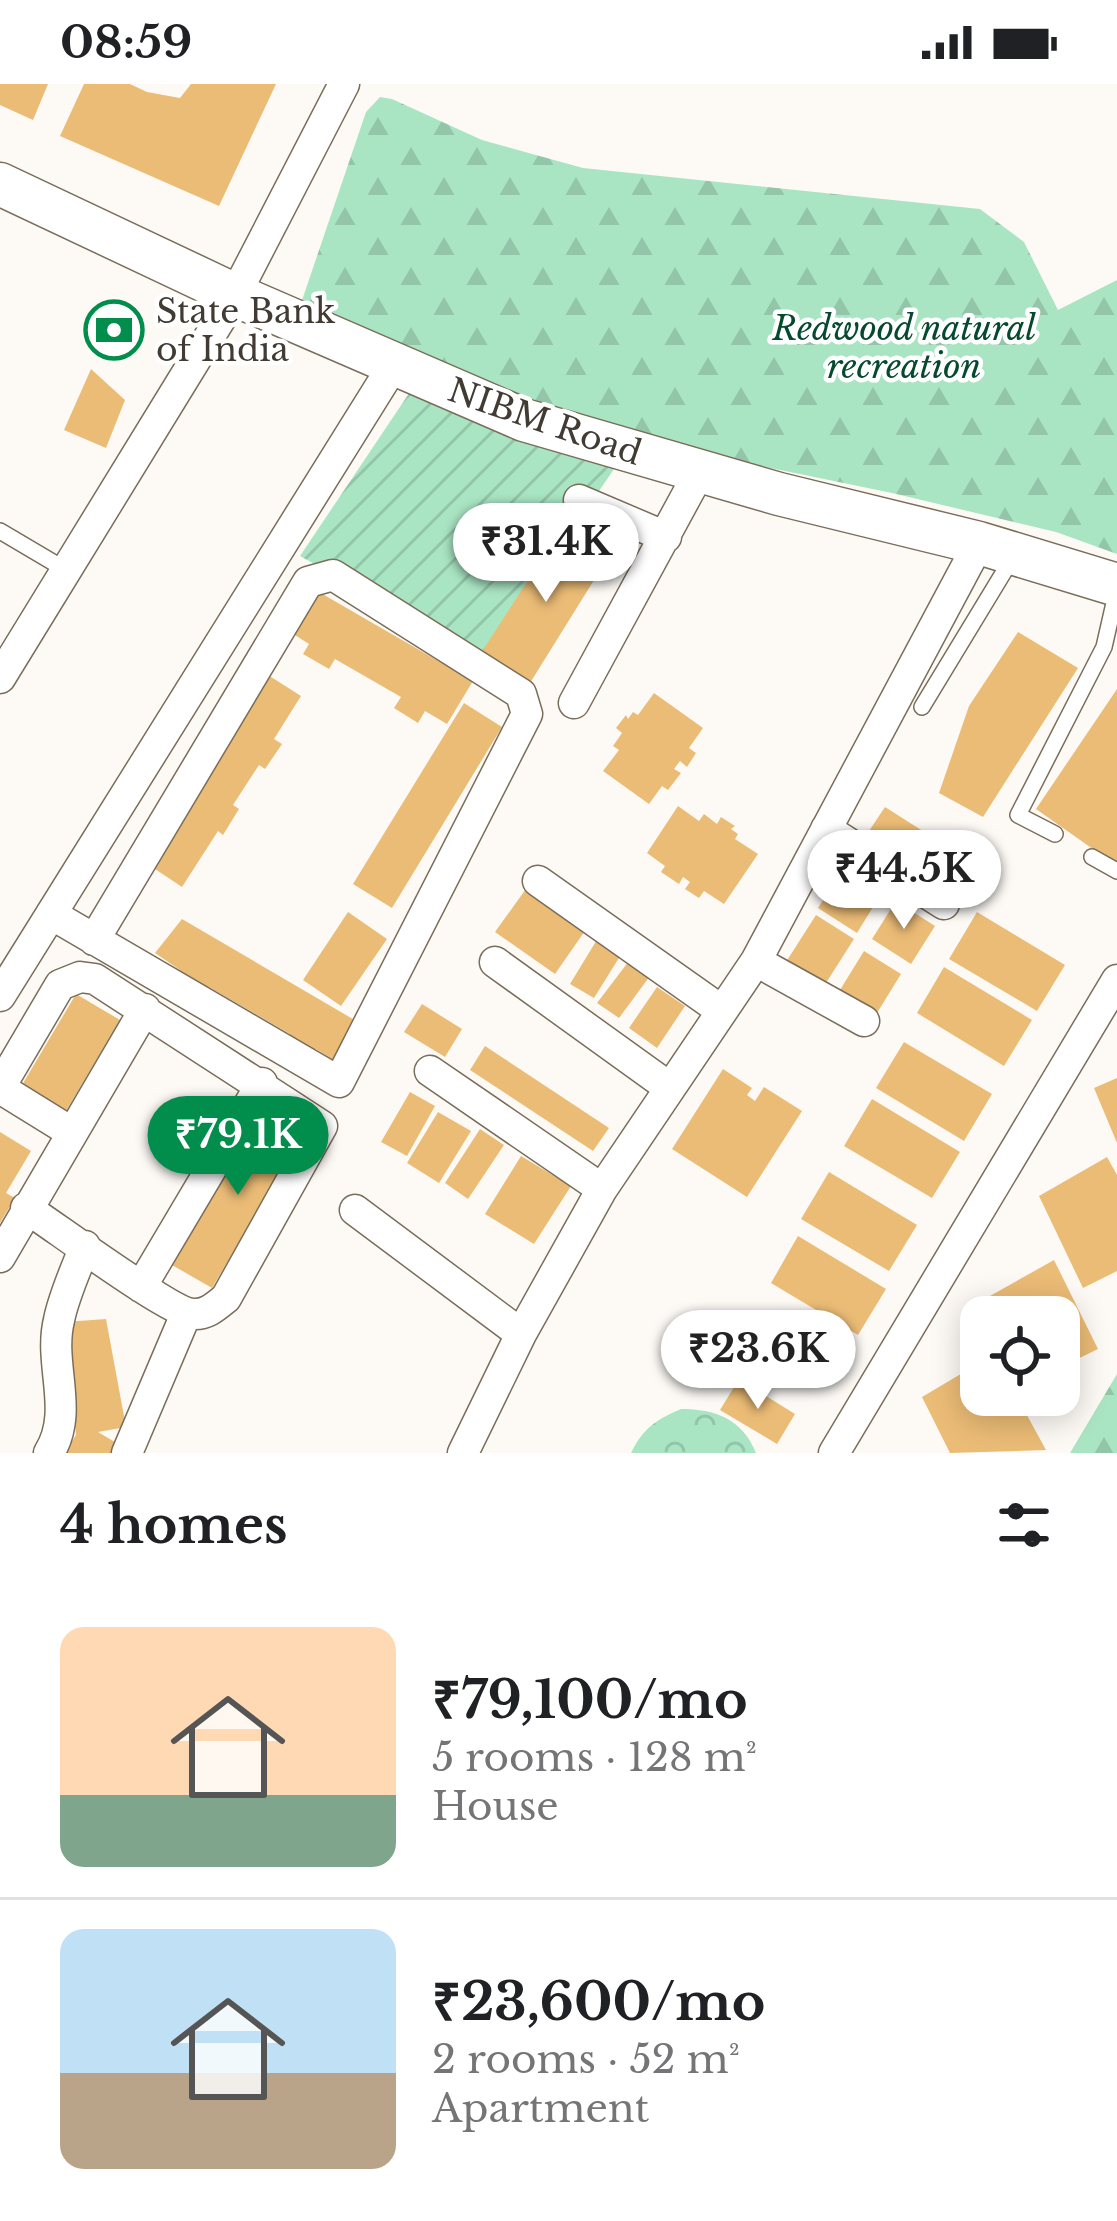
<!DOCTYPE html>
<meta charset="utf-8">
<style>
:root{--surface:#fff;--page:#f2f2f2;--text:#202124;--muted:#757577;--line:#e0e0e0;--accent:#018d4b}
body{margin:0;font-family:"Libre Baskerville",serif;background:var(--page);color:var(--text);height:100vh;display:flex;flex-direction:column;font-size:45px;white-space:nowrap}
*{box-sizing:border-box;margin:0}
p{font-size:39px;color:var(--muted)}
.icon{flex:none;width:66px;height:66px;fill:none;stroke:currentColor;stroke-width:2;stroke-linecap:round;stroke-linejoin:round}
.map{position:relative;height:1369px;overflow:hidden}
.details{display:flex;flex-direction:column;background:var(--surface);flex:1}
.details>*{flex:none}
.buttons{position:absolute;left:960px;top:1212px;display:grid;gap:24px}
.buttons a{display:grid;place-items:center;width:120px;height:120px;border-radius:24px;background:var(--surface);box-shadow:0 6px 30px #0003;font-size:60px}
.price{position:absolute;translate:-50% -102px;padding:0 27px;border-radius:42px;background:#fff;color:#222;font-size:39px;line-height:78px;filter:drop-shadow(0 3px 6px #0008)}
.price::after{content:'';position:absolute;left:50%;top:72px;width:36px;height:27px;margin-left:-18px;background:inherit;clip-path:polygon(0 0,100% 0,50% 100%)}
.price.active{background:var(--accent);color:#fff}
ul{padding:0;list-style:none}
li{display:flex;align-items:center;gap:36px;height:300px;padding:0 60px}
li+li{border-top:3px solid var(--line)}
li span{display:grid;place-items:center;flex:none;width:336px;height:240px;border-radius:24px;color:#555}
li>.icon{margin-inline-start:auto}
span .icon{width:144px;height:144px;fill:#fffc;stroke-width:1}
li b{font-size:51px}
h2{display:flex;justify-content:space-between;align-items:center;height:144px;padding:0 60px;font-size:51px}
.status{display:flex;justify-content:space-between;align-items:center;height:84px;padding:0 60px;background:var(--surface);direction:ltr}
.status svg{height:33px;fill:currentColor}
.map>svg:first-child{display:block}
.forest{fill:url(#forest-firs)}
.park{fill:url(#park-crowns)}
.garden{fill:url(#garden-furrows)}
.building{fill:#ebbc76}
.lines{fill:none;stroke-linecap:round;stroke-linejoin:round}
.lane-casing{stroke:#7a6d5a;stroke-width:18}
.street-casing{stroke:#7a6d5a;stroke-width:33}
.secondary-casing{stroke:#7a6d5a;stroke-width:45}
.lane{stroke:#fff;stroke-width:15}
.street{stroke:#fff;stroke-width:30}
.secondary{stroke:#fff;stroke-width:42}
.labels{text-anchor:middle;stroke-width:9;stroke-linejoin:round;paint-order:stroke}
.poi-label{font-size:33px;fill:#413b33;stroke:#fff;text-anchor:start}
.park-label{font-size:33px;font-style:italic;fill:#064a2e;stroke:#fff}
.street-label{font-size:33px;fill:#413b33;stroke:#fff}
</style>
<div class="status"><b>08:59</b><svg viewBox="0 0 49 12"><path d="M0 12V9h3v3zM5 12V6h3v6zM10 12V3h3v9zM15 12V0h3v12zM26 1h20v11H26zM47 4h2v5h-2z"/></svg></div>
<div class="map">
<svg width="1117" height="1369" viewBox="0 0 1117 1369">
<defs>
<pattern id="forest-firs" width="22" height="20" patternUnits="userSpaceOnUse" patternTransform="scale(3)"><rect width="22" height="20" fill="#a9e5c3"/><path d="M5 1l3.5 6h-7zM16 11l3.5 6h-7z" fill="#93c5a8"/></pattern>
<pattern id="park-crowns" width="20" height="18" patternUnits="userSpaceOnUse" patternTransform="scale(3)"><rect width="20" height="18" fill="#a9e5c3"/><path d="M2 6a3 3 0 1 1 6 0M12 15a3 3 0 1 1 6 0" fill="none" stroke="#93c5a8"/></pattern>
<pattern id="garden-furrows" width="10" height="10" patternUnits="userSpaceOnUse" patternTransform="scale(3)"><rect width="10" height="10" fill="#a9e5c3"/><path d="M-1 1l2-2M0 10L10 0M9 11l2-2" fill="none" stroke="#93c5a8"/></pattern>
</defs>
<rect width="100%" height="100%" fill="#fdfaf6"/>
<path class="forest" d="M 380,13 L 392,15 L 482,56 L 583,84 L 980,125 L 1024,158 L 1058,226 L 1117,196 L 1117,470 L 1056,448 L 892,409 L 595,348 L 298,228 L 366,28 Z
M 1117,1290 L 1117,1369 L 1070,1369 Z"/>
<path class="park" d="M 681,1325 C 716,1325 742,1335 756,1369 L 631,1369 C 642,1345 657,1335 681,1325 Z"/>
<path class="garden" d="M 420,293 L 607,373 L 614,385 L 485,575 L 300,472 Z"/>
<path class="building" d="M 0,0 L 48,0 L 33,36 L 0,21 Z
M 84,0 L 130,0 L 147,8 L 180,14 L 191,0 L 276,0 L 219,122 L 60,52 Z
M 91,285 L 125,316 L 106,364 L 64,346 Z
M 564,441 L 609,472 L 530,599 L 481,569 Z
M 312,504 L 473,597 L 447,640 L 425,627 L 418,639 L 394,624 L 401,613 L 335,575 L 329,585 L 303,570 L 309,560 L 287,546 Z
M 1018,548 L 1078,584 L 983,733 L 939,709 L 969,622 Z
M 268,591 L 301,612 L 274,655 L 282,660 L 265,685 L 259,681 L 233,721 L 239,725 L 223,751 L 218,747 L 182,803 L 146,779 Z
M 1117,605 L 1117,782 L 1036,725 Z
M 654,609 L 703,644 L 689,664 L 696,669 L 687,683 L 680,677 L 674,685 L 681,689 L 668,706 L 662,702 L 649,720 L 603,687 L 619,666 L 613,662 L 622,649 L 616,644 L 626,631 L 628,635 L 633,628 L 638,631 Z
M 464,619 L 502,643 L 392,824 L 353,800 Z
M 678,722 L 699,737 L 704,730 L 717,740 L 721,733 L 735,742 L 731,745 L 738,750 L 735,755 L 758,770 L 724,820 L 704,807 L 699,814 L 685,805 L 690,798 L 683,793 L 679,800 L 661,788 L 665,782 L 647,769 Z
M 885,723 L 926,749 L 903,786 L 861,759 Z
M 934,749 L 977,777 L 955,813 L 911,785 Z
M 842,786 L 881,810 L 857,849 L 818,824 Z
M 528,802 L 587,844 L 555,890 L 495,848 Z
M 896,817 L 935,842 L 911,880 L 872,855 Z
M 348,828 L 387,855 L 341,922 L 303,896 Z
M 977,828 L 1065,881 L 1037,927 L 949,875 Z
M 816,831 L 854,855 L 824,902 L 786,878 Z
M 182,835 L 358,938 L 335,977 L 316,965 L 309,976 L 284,961 L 290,950 L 209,903 L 204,911 L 175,894 L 180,886 L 155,869 Z
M 598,854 L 622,869 L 594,914 L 570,900 Z
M 864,867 L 901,890 L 877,929 L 840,906 Z
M 629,877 L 650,892 L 619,934 L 597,919 Z
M 944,883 L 1032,936 L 1004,982 L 917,929 Z
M 657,903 L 685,922 L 657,964 L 629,944 Z
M 76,910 L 120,936 L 66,1027 L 22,1001 Z
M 422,920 L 462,945 L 445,973 L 404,948 Z
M 904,958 L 992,1010 L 964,1057 L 876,1004 Z
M 485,962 L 609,1044 L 593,1067 L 470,986 Z
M 723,985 L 752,1004 L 747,1011 L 755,1017 L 764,1003 L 802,1027 L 747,1113 L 672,1065 Z
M 1117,994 L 1117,1059 L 1094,1004 Z
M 410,1008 L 435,1022 L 407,1072 L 381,1058 Z
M 872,1015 L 960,1068 L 932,1114 L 844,1062 Z
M 263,1024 L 304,1048 L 212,1204 L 172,1181 Z
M 438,1028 L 471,1047 L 439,1099 L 407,1079 Z
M 480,1045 L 504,1061 L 468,1115 L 445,1099 Z
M 0,1048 L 31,1067 L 6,1109 L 15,1114 L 0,1139 Z
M 521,1072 L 571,1102 L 534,1160 L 485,1130 Z
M 1107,1073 L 1117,1091 L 1117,1187 L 1083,1204 L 1039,1112 Z
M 829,1088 L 917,1141 L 889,1187 L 801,1135 Z
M 798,1152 L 886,1205 L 858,1251 L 771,1199 Z
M 1054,1176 L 1098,1265 L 1059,1284 L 1059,1233 L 990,1233 L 981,1217 Z
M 106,1235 L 126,1343 L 98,1348 L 125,1364 L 122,1369 L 64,1369 L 76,1351 L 65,1238 Z
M 981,1278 L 981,1311 L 1016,1311 L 1046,1366 L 950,1369 L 922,1313 Z
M 739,1295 L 795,1330 L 777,1360 L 720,1326 Z"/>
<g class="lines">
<g class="lane-casing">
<path id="lane" d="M 0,447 L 66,486
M 922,623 L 1013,473
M 1055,750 L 1018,731 L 1104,563 L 1117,506
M 1092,773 L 1117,787"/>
</g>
<g class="street-casing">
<path id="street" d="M 579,416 L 666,453
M 0,594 L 235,211 L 344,0
M 574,619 L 700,387
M 826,745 L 944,820
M 538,797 L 722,927
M 51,830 L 339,998 L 527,630 L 521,610 L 333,491 L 308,498 L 94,856
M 756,877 L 864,937
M 495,878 L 670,1004
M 0,912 L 393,282
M 430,987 L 602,1105
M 0,1003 L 60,901 L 80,893 L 95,895 L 322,1042 L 226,1214 C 216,1222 207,1231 193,1230 C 171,1229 54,1142 26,1124
M 0,1004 L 71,1048
M 355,1126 L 521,1250
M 0,1173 L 145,925
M 141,1203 L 262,999
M 49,1369 C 75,1327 48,1281 59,1236 C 64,1211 76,1186 85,1162
M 127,1369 L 186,1230
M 463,1369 L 521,1250 L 602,1105 L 756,877 L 979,459
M 834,1369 L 1117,896"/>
</g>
<g class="secondary-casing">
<path id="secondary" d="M 0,100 L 235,211 L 524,336 L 779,410 L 979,459 L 1117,501"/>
</g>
<use href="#lane" class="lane"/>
<use href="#street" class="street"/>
<use href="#secondary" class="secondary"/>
</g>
<defs>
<g id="bank-ring" transform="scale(3)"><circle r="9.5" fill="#fff" stroke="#018d4b" stroke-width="1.5"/><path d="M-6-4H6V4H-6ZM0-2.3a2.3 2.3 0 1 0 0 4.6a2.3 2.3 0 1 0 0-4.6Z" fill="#018d4b"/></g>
</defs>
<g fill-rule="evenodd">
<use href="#bank-ring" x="114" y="246"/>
</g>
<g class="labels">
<g class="poi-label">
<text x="156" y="239">State Bank<tspan x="156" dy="38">of India</tspan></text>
</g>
<g class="park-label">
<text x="904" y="256">Redwood natural<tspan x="904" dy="38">recreation</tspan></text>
</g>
<g class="street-label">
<text transform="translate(545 337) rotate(19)" y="12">NIBM Road</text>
</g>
</g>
</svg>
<div class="buttons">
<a><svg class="icon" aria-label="locate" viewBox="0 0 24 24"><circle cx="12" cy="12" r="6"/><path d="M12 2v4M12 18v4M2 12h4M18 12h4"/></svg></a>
</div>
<b class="price" style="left:546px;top:521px">₹31.4K</b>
<b class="price" style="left:904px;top:848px">₹44.5K</b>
<b class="price active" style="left:238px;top:1114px">₹79.1K</b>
<b class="price" style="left:758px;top:1328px">₹23.6K</b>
</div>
<section class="details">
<h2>4 homes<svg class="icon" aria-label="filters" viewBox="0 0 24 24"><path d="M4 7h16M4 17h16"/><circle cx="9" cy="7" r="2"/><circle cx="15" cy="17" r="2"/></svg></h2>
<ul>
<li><span style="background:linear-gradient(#ffd9b3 70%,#7fa58c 0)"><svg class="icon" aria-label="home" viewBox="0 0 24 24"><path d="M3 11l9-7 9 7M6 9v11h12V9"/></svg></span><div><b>₹79,100/mo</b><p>5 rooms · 128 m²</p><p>House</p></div></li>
<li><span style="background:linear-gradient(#bfe0f5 60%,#b9a48a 0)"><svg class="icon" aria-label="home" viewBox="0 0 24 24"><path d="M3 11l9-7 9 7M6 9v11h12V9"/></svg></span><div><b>₹23,600/mo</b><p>2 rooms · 52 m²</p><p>Apartment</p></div></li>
</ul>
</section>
